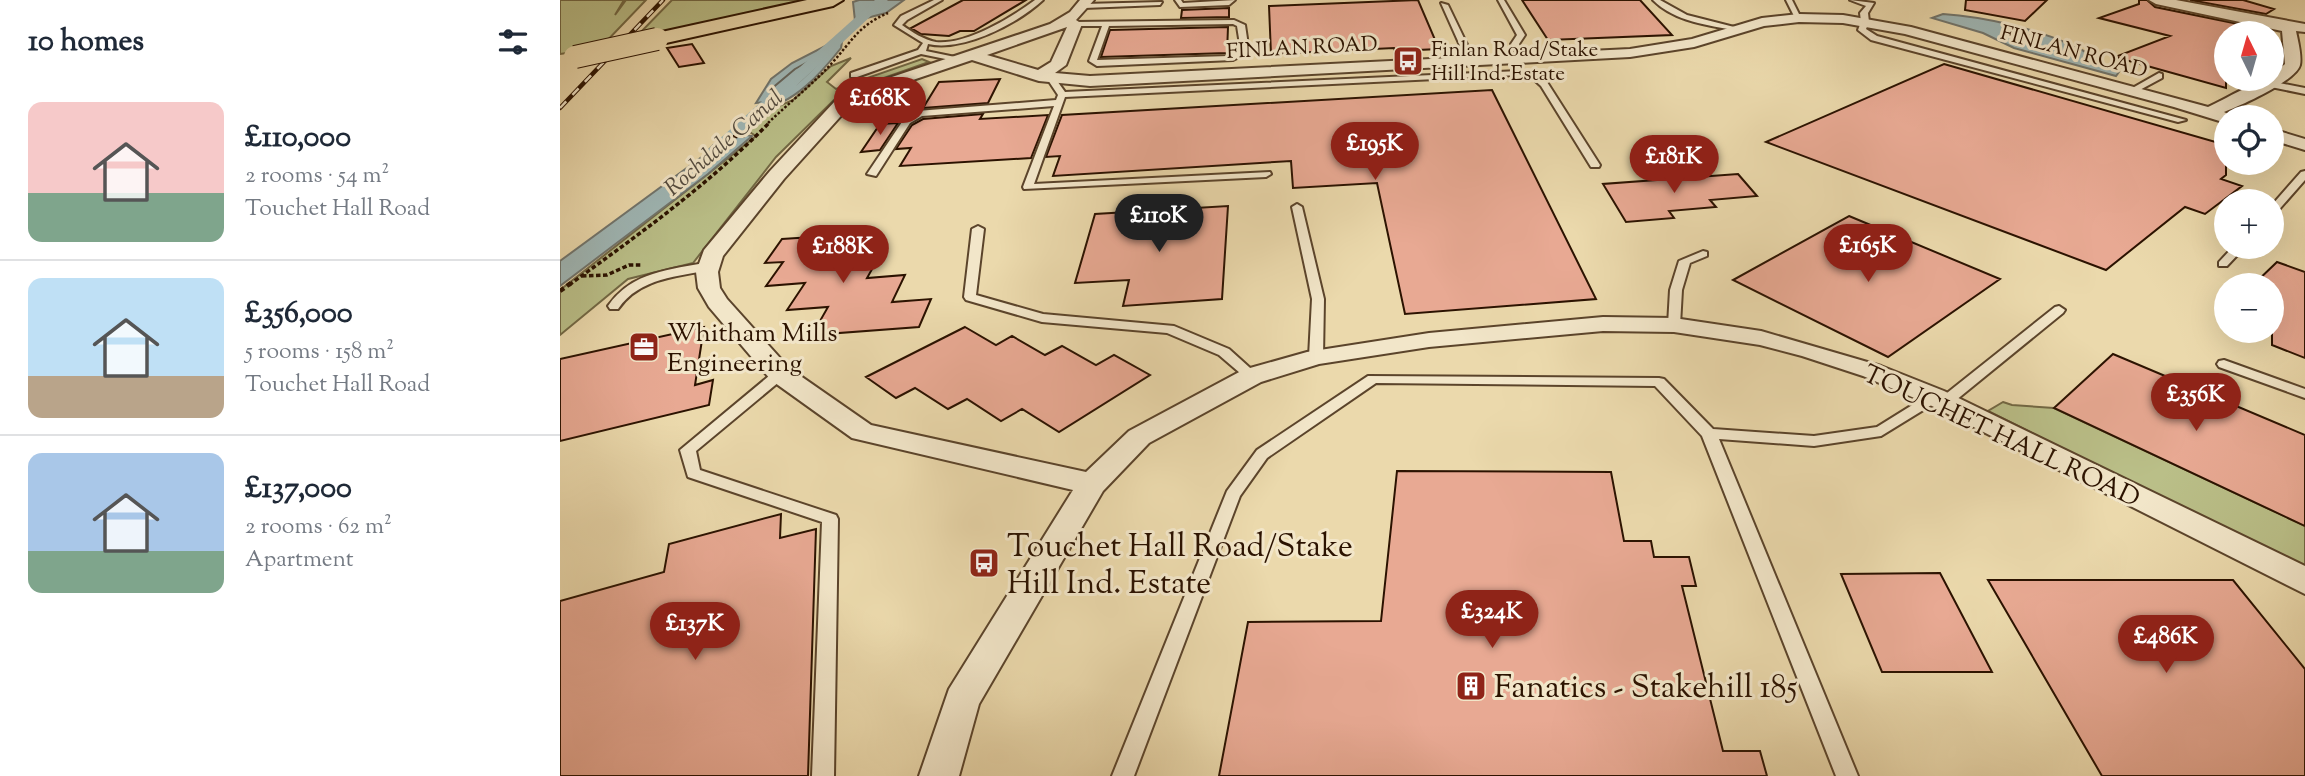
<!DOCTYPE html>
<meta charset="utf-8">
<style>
:root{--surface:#fff;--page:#f6f6f7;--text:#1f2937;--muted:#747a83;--line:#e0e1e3;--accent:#8f2418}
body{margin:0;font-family:"Sorts Mill Goudy",serif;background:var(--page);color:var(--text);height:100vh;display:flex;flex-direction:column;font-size:26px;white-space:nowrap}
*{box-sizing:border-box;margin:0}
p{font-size:23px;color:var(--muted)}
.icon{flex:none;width:38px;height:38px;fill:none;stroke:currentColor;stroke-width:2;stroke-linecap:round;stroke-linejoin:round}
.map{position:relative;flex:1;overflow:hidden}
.drawer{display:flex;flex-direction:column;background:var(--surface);width:560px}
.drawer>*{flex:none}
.needle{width:46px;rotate:355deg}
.buttons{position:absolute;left:1654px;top:21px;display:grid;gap:14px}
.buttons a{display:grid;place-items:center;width:70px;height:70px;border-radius:50%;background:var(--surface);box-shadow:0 7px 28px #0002;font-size:35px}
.price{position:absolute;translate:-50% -60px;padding:0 16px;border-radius:24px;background:var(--accent);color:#fff;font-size:23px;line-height:46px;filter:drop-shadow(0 2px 4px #0008)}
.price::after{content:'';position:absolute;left:50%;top:42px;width:21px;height:16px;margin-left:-10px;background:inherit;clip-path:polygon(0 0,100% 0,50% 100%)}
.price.selected{background:#222;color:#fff}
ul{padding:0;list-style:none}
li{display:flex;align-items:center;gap:21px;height:175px;padding:0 28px}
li+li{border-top:2px solid var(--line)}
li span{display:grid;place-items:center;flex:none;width:196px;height:140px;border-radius:14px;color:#555}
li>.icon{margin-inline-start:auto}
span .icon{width:84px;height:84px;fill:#fffc;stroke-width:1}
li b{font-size:30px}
h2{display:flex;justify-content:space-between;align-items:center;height:84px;padding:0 28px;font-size:30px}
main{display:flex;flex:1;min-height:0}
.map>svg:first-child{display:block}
.green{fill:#babf88;stroke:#726844;stroke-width:2}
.water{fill:#9fb7b6;stroke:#71756d;stroke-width:2}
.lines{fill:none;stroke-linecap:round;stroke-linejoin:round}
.shore{stroke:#65645b;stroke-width:2}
.canal{fill:#9fb7b6;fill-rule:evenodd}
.building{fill:#e8a993;stroke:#2b1200;stroke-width:2}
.lane-casing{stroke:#5b442b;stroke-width:4}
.street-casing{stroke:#5b442b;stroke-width:4}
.primary-casing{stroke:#2b1200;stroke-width:4}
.path-far2{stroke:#2b1200;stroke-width:2.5;stroke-dasharray:2.5 2;stroke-linecap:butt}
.path-far1{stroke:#2b1200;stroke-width:3.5;stroke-dasharray:4.5 2.5;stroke-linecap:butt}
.path{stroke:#2b1200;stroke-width:4.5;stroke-dasharray:5 3.5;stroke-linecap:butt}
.lane{fill:#f2e6c9;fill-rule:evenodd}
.street{fill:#f2e6c9;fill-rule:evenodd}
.primary{fill:#ebd9ac;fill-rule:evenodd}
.rail-casing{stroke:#2b1200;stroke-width:4.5}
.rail{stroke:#f2e6c9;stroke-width:2.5;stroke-dasharray:9;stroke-linecap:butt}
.primary-bridge-casing{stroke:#2b1200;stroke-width:24;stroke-linecap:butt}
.primary-bridge{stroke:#ebd9ac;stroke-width:22}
.labels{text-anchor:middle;stroke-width:6;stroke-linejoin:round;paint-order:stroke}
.far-street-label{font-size:21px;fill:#2b1200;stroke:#f2e6c9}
.far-poi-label{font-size:21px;fill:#2b1200;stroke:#f2e6c9;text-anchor:start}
.far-water-label{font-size:23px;font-style:italic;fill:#544c40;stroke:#f2e6c9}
.poi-label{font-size:26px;fill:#2b1200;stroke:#f2e6c9;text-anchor:start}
.street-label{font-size:26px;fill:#2b1200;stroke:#f2e6c9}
.near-poi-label{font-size:32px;fill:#2b1200;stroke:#f2e6c9;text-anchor:start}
</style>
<main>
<section class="drawer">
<h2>10 homes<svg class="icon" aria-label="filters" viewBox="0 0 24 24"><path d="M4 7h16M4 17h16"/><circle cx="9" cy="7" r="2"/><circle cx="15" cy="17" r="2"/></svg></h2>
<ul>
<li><span style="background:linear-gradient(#f6c9c9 65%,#7fa58c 0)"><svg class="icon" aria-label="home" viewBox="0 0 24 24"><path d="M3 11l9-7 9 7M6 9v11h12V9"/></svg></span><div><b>£110,000</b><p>2 rooms · 54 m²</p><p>Touchet Hall Road</p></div></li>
<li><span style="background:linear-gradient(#bfe0f5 70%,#b9a48a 0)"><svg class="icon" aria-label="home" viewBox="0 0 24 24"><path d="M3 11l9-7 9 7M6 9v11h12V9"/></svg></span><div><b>£356,000</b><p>5 rooms · 158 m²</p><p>Touchet Hall Road</p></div></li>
<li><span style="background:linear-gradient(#a9c7e8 70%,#7fa58c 0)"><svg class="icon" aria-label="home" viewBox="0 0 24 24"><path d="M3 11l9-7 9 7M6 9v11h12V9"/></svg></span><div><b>£137,000</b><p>2 rooms · 62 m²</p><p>Apartment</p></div></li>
</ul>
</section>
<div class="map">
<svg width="1745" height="776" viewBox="0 0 1745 776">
<rect width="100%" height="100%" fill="#ebd9ac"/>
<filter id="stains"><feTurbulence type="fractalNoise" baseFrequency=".00286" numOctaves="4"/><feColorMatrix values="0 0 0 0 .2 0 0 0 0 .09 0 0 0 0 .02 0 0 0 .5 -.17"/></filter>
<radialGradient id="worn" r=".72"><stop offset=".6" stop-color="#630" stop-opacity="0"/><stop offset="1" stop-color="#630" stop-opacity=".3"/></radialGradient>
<path class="green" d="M 0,0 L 64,0 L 55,15 L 66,0 L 86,0 L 40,48 L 0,54 Z
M 112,0 L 248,0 L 75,38 Z
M 291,58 L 267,82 L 276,89 L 362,59 L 369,62 L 281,93 L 216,157 L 133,263 L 68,279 L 0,335 L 0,290 L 196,136 L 188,131 L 210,110 L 233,100 L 271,66 Z
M 1443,402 L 1452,405 L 1494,408 L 1745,526 L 1745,569 L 1428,411 Z"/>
<path class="water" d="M 299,0 L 344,0 L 326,13 L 295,21 L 293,2 Z
M 1383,14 C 1425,17 1473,28 1512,45 C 1529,52 1541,64 1559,72 L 1556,76 L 1454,48 L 1423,33 L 1372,18 Z
M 273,42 L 282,42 L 281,48 C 262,72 232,107 199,108 L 204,102 L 196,103 L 211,79 L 232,63 Z
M 175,133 L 192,136 L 148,174 L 0,286 L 0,261 L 143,156 L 158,140 Z"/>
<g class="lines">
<path class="shore" d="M 253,59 L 257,64 C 244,77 231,93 211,95 L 210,90 L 235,69 Z"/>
<path class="canal" d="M 315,0 L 328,0 L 158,159 L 146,159 L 143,155 L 146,151 Z"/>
</g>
<path class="building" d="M 403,0 L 466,0 L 414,31 L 400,31 L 389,36 L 361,34 L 351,28 Z
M 858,0 L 879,49 L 835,51 L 834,48 L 711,54 L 709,6 Z
M 962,0 L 1080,0 L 1112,35 L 988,40 Z
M 1406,0 L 1487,0 L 1465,21 L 1405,10 Z
M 1579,0 L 1587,0 L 1595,7 L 1688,26 L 1677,33 L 1666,33 L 1666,88 L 1555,57 L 1610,36 L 1539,18 L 1579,4 Z
M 1630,0 L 1683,0 L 1714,9 L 1706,14 Z
M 669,8 L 669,17 L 621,18 L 622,10 Z
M 668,27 L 667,53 L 541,57 L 550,30 Z
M 132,44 L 144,63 L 119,67 L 107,48 Z
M 1384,64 L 1666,145 L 1666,175 L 1661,179 L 1682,186 L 1645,214 L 1625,207 L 1546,270 L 1206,142 Z
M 440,79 L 428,103 L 363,108 L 379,82 Z
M 932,90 L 1036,299 L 845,314 L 817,183 L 733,188 L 731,161 L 493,176 L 500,156 L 486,157 L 502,115 Z
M 423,114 L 420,119 L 488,115 L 471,158 L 340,166 L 351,148 L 336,149 L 352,125 L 363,119 Z
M 338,123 L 320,150 L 301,152 L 320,124 Z
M 1178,174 L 1197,196 L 1150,200 L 1156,207 L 1109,211 L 1114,218 L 1066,222 L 1043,184 Z
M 668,206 L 662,299 L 563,306 L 569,280 L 515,283 L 535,214 Z
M 1289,216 L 1440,279 L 1328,357 L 1173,280 Z
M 314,233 L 300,256 L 320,255 L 307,278 L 345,275 L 332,302 L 371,299 L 359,327 L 252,335 L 268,307 L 227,310 L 245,283 L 206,286 L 223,262 L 205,263 L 222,239 Z
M 1717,262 L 1745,272 L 1745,358 L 1712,345 L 1712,285 L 1693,285 Z
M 144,327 L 135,385 L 153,380 L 149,405 L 0,441 L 0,359 Z
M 405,327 L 436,345 L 452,336 L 485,355 L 502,346 L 536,365 L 554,355 L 590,375 L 499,432 L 462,409 L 441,421 L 407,399 L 388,409 L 355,388 L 336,398 L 306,377 Z
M 1553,354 L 1745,435 L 1745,526 L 1494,408 Z
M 837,471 L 1051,472 L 1064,541 L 1091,541 L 1094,557 L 1129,557 L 1136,586 L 1122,586 L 1163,751 L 1200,751 L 1207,776 L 659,776 L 688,622 L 821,621 Z
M 221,514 L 220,538 L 256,529 L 248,776 L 0,776 L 0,601 L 104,572 L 109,544 Z
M 1380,573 L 1432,672 L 1322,672 L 1281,574 Z
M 1428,580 L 1673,580 L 1745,669 L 1745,776 L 1542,776 Z"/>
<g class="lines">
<g class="lane-casing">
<path id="lane" d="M 374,0 L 382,0 L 347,20 L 342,25 C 352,32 364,40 376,42 C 407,45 452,17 475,0 L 483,0 C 457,24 403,52 368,44 L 366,51 L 400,58 L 400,62 L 361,54 L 297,77 L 291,77 L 291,73 L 358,50 L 363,43 L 334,25 L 341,16 Z
M 615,0 L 621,0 L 623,3 L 675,0 L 669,5 L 620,7 Z
M 938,0 L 944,0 L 965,35 L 959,44 L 965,60 L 959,60 L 951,44 L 957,35 Z
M 1093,0 L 1100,0 L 1127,15 L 1182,29 L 1178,31 C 1148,25 1115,22 1093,0 Z
M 1226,0 L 1232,0 L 1242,20 L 1236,20 Z
M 1290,0 L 1314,3 L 1308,13 L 1309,22 L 1306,29 L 1317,36 L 1626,120 L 1618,122 L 1311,40 L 1298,30 L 1301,22 L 1300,13 L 1306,6 Z
M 602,2 L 600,5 L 524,8 L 520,6 L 524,4 Z
M 881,3 L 888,5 L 915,61 L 914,63 L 907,61 Z
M 674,20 L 685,25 L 689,52 L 673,60 L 537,66 L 529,61 L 542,26 L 515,26 L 511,24 L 515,22 ZM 673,24 L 677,26 L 681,51 L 669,56 L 537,60 L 549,26 Z
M 959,71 L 976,73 L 987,82 L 1040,165 L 1039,167 L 1031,167 L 981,86 L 971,77 L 959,75 L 505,97 L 474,184 L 710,172 L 711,174 L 706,177 L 464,189 L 463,187 L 494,106 L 362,116 L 350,123 L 316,176 L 307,174 L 344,119 L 357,111 L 496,100 L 498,95 L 488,80 L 492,77 L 495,78 L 505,92 Z
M 1599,73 L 1602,74 L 1602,78 L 1576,92 L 1569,90 Z
M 1709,81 L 1745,88 L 1745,94 L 1706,86 L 1705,84 Z
M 1745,171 L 1745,180 L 1716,213 L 1712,214 L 1712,205 L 1741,172 Z
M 737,204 L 742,207 L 764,299 L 763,357 L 756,361 L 749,357 L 752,299 L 732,207 Z
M 418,226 L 424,229 L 416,295 L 483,314 L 614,326 L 669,349 L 699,376 L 692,380 L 687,379 L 659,355 L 607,333 L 482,322 L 406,300 L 404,297 L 412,229 Z
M 1673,247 L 1685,247 L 1667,266 L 1659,266 L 1659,262 Z
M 1143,251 L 1147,252 L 1147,256 L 1130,263 L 1122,290 L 1120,325 L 1114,329 L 1109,328 L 1108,325 L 1110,290 L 1119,261 Z
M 149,262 L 153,263 L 153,269 C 118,277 80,277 58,309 L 50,309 L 48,306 C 72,271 110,270 149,262 Z
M 1499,306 L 1505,310 L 1503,313 L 1390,405 L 1380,405 L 1378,401 L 1321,436 L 1254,446 L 1159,439 L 1298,776 L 1276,776 L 1142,436 L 1095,386 L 816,383 L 707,458 L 680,496 L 574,776 L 552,776 L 667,491 L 697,450 L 808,376 L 1099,378 L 1104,379 L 1153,429 L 1254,436 L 1317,427 L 1370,394 L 1380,394 L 1382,397 L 1495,307 Z
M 1664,360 L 1745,389 L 1745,398 L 1659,367 L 1657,364 L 1659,361 Z
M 220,370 L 227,374 L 225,377 L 136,451 L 140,470 L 276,515 L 278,519 L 274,776 L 252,776 L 262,522 L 128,477 L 120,450 L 215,371 Z"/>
</g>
<g class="street-casing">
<path id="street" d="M 520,0 L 534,0 L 516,20 L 522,24 L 506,65 L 495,73 L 530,76 L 1070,49 L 1132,39 L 1202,18 L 1239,14 L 1283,15 L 1351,27 L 1648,107 C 1664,100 1698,79 1712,79 L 1712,75 L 1725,64 L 1722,31 L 1596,4 L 1589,0 L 1616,0 L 1745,24 L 1745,32 L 1736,31 C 1738,41 1742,56 1740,65 C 1736,81 1680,106 1664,112 L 1674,117 L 1666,117 L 1666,123 L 1614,107 L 1345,34 L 1283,23 L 1239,22 L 1204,26 L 1134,47 L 1070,57 L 530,86 L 479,81 L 412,60 L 332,87 L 289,107 L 224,179 L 163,256 L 158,272 L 160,288 L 167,299 L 229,368 L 311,425 L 526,472 L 569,431 L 683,370 L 747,352 L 869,333 L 1043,317 L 1114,318 L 1201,331 L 1321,366 L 1384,391 L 1745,566 L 1745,594 L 1366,403 L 1303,376 L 1242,356 L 1200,345 L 1114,332 L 1043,331 L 869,347 L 759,364 L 701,382 L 589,443 L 543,491 L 419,704 L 399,776 L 359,776 L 389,689 L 513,490 L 292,438 L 211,380 L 149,307 L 138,288 L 136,272 L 144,250 L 210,171 L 277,99 L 320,81 L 490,24 L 510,12 ZM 507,27 L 491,62 L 478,70 L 427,55 Z
M 1712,129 L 1745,139 L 1745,150 L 1712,140 Z"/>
</g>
<g class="primary-casing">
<path id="primary" d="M 247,0 L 283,0 L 273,6 L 97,45 L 90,43 L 86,39 L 90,35 L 97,33 Z"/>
</g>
<path class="path-far2" d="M 208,123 C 229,103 253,84 272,63 C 292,41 299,25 328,13"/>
<path class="path-far1" d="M 166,137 L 186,136
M 22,276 L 47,275 L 69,265 L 81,265
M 9,285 C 81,233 148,185 210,122"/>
<path class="path" d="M 0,291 L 11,283"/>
<use href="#lane" class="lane"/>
<use href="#street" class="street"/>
<use href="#primary" class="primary"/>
<g class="rail-casing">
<path id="rail" d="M 0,108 L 103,0"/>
</g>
<use href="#rail" class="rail"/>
<g class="primary-bridge-casing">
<path id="primary-bridge" d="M 15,57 L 97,39"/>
</g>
<use href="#primary-bridge" class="primary-bridge"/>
</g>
<defs>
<g id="bus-square" transform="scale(1.575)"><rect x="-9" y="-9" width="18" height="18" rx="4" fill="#8f2418" stroke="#f2e6c9"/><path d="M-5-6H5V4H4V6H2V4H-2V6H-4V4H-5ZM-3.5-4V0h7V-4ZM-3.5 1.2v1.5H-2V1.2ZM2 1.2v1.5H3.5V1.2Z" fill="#fff"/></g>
<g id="office-square" transform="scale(1.575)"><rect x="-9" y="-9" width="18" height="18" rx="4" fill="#8f2418" stroke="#f2e6c9"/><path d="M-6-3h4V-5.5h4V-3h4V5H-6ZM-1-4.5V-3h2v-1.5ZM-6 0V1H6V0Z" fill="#fff"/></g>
<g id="building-square" transform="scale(1.575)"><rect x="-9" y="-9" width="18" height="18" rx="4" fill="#8f2418" stroke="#f2e6c9"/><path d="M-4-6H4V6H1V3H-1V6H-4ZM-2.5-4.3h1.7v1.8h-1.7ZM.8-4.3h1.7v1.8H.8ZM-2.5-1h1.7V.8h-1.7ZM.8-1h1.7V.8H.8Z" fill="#fff"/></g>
</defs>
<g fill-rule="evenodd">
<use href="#bus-square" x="848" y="61"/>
<use href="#office-square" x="84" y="347"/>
<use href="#bus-square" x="424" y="563"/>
<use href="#building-square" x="911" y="686"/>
</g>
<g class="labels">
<g class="far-street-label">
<text transform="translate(742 47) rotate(-3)" y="7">FINLAN ROAD</text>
<text transform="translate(1514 51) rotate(15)" y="7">FINLAN ROAD</text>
</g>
<g class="far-poi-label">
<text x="871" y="56">Finlan Road/Stake<tspan x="871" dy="24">Hill Ind. Estate</tspan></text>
</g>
<g class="far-water-label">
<text transform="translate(163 142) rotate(-41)" y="8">Rochdale Canal</text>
</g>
<g class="poi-label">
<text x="107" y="341">Whitham Mills<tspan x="107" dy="30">Engineering</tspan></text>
</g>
<g class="street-label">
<text transform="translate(1442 435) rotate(25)" y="9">TOUCHET HALL ROAD</text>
</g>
<g class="near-poi-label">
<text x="447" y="556">Touchet Hall Road/Stake<tspan x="447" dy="37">Hill Ind. Estate</tspan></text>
<text x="934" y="697">Fanatics - Stakehill 185</text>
</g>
</g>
<rect width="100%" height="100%" filter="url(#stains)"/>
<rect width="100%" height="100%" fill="url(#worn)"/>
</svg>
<div class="buttons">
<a><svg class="needle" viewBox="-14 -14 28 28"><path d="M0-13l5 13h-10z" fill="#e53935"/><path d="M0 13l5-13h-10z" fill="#747a83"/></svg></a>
<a><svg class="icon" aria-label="locate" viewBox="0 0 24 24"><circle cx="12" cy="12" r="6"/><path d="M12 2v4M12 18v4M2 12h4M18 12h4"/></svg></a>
<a>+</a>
<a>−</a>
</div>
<b class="price" style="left:320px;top:137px">£168K</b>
<b class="price" style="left:815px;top:182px">£195K</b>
<b class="price" style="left:1114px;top:195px">£181K</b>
<b class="price selected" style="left:599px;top:254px">£110K</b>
<b class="price" style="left:1308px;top:284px">£165K</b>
<b class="price" style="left:283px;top:285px">£188K</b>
<b class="price" style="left:1636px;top:433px">£356K</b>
<b class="price" style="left:932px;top:650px">£324K</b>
<b class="price" style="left:135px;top:662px">£137K</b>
<b class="price" style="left:1606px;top:675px">£486K</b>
</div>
</main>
